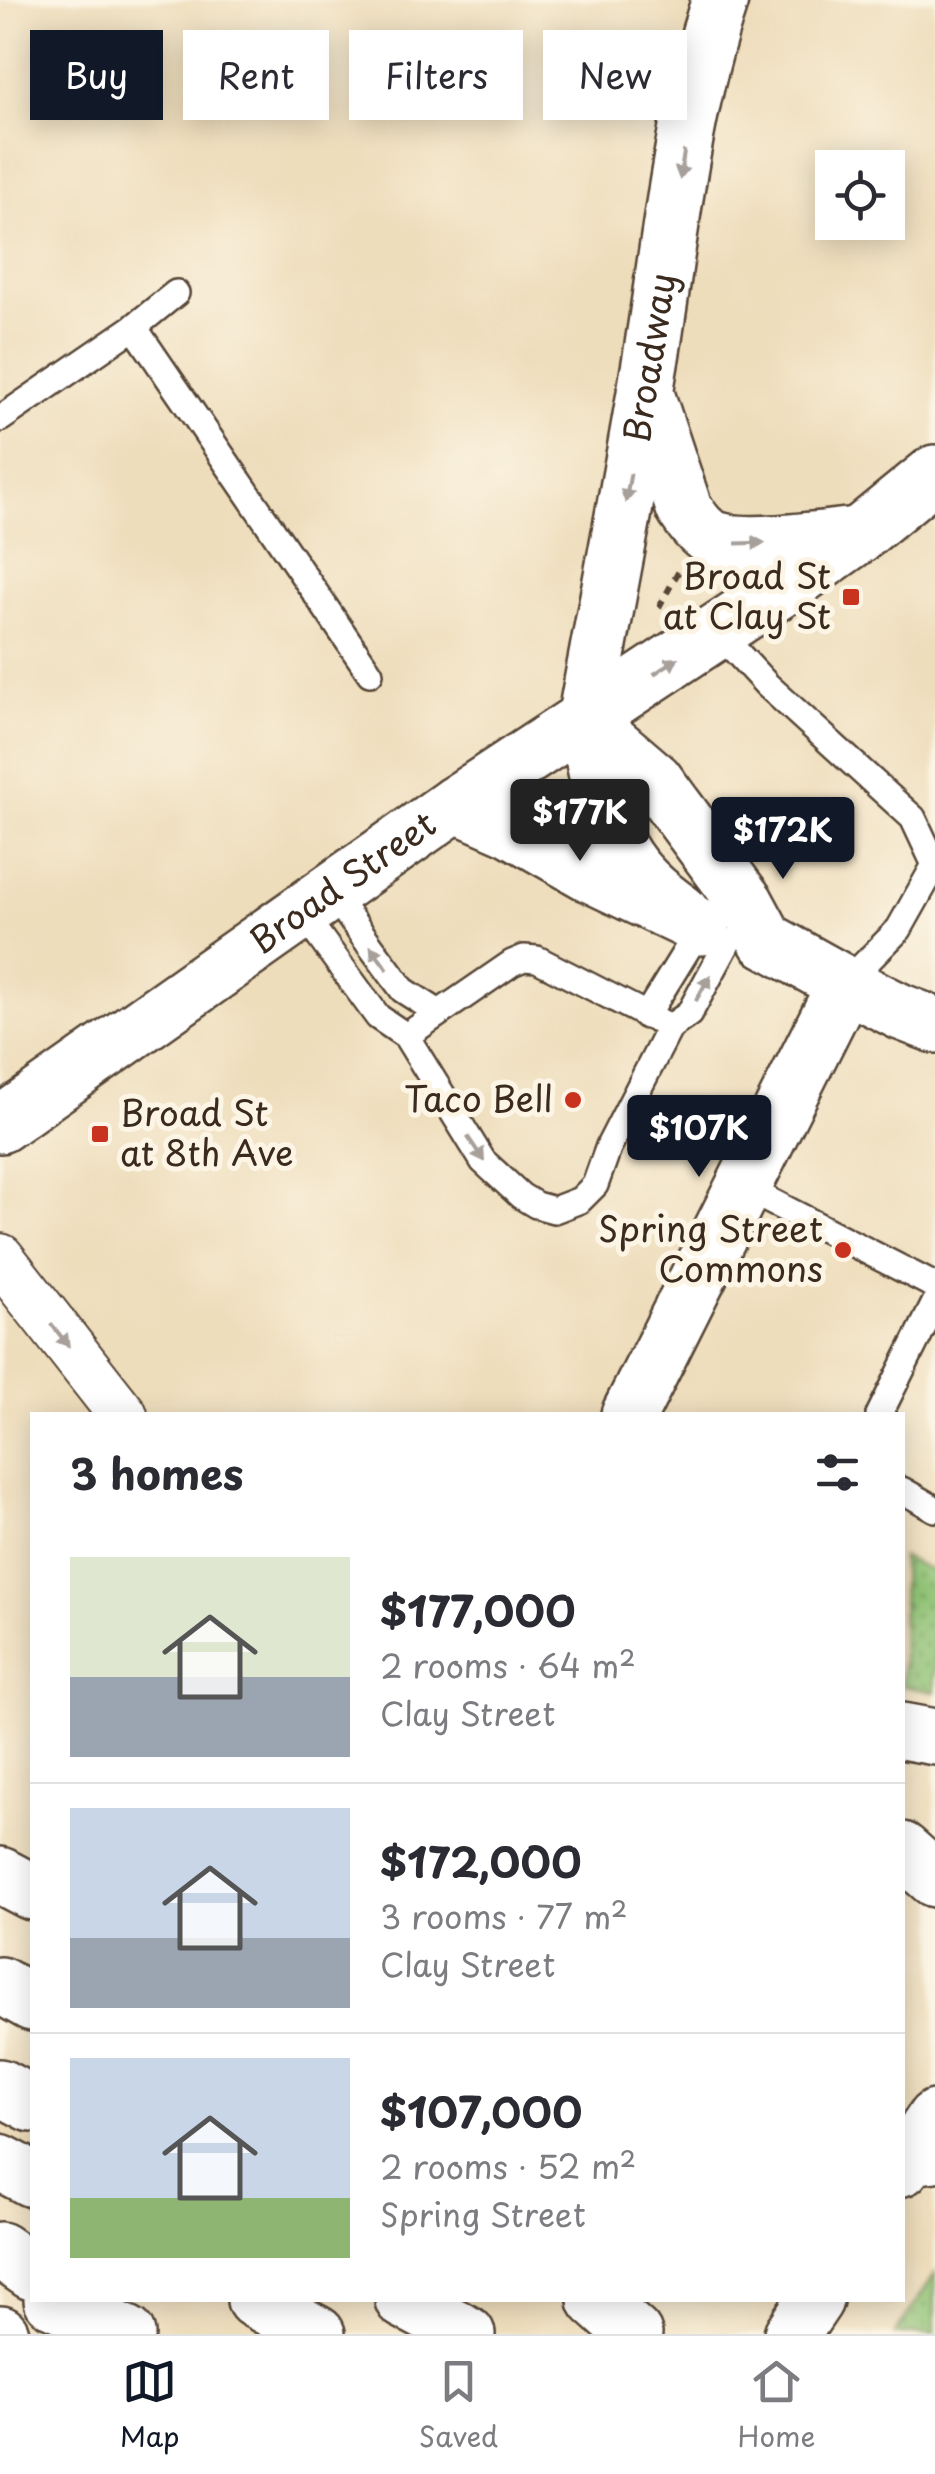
<!DOCTYPE html>
<meta charset="utf-8">
<style>
:root{--surface:#fff;--page:#f7f7f7;--text:#2b2b33;--muted:#7c7c81;--line:#e1e1e2;--accent:#111827}
body{margin:0;font-family:"Playpen Sans",sans-serif;background:var(--page);color:var(--text);height:100vh;display:flex;flex-direction:column;font-size:38px;white-space:nowrap}
*{box-sizing:border-box;margin:0}
p{font-size:32px;color:var(--muted)}
.icon{flex:none;width:55px;height:55px;fill:none;stroke:currentColor;stroke-width:2;stroke-linecap:round;stroke-linejoin:round}
.map{position:relative;flex:1;overflow:hidden}
.details{position:absolute;left:30px;top:1412px;width:875px;height:890px;display:flex;flex-direction:column;background:var(--surface);border-radius:0px;box-shadow:0 5px 25px #0003}
.details>*{flex:none}
.hud{position:absolute;left:30px;top:30px;width:875px;height:90px;display:flex;gap:20px}
.tools{position:absolute;left:815px;top:150px;display:grid;gap:20px}
.tools a{display:grid;place-items:center;width:90px;height:90px;border-radius:0px;background:var(--surface);box-shadow:0 5px 25px #0003;font-size:50px}
.price{position:absolute;translate:-50% -85px;padding:0 22px;border-radius:10px;background:var(--accent);color:#fff;font-size:32px;line-height:65px;filter:drop-shadow(0 2px 5px #0008)}
.price::after{content:'';position:absolute;left:50%;top:60px;width:30px;height:22px;margin-left:-15px;background:inherit;clip-path:polygon(0 0,100% 0,50% 100%)}
.price.on{background:#222;color:#fff}
ul{padding:0;list-style:none}
li{display:flex;align-items:center;gap:30px;height:250px;padding:0 40px}
li+li{border-top:2px solid var(--line)}
li span{display:grid;place-items:center;flex:none;width:280px;height:200px;border-radius:0px;color:#555}
li>.icon{margin-inline-start:auto}
span .icon{width:120px;height:120px;fill:#fffc;stroke-width:1}
li b{font-size:42px}
h2{display:flex;justify-content:space-between;align-items:center;height:120px;padding:0 40px;font-size:42px}
.tag{padding:0 35px;border-radius:0px;background:var(--surface);box-shadow:0 5px 25px #0003;font-size:35px;line-height:90px}
.tag.on{background:var(--accent);color:#fff}
.tab-bar{display:flex;justify-content:space-around;align-items:center;height:140px;border-top:2px solid var(--line);background:var(--surface);font-size:28px;color:var(--muted)}
.tab-bar a{display:grid;justify-items:center;gap:5px}
.tab-bar .on{color:var(--accent)}
.map>svg:first-child{display:block}
.grass{fill:url(#grass-dots);stroke:#657649;stroke-width:2.5}
.lines{fill:none;stroke-linecap:round;stroke-linejoin:round}
.service-casing{stroke:#564536;stroke-width:30}
.minor-casing{stroke:#564536;stroke-width:52}
.secondary-casing{stroke:#564536;stroke-width:60}
.primary-casing{stroke:#564536;stroke-width:60}
.motorway-casing{stroke:#564536;stroke-width:60}
.path{stroke:#564536;stroke-width:6;stroke-dasharray:8 8;stroke-linecap:butt}
.service{stroke:#fff;stroke-width:25}
.minor{stroke:#fff;stroke-width:48}
.secondary{stroke:#fff;stroke-width:55}
.primary{stroke:#fff;stroke-width:55}
.motorway{stroke:#fff;stroke-width:55}
.oneway{fill:#a79f9a}
.poi-dot{fill:#c8321e;stroke:#fcf5e5;stroke-width:4}
.labels{text-anchor:middle;stroke-width:10;stroke-linejoin:round;paint-order:stroke}
.street-label{font-size:35px;fill:#3b2a1e;stroke:#fcf5e5}
.poi-label{font-size:35px;fill:#3b2a1e;stroke:#fcf5e5;text-anchor:end}
</style>
<div class="map">
<svg width="935" height="2334" viewBox="0 0 935 2334">
<defs>
<pattern id="grass-dots" width="8" height="8" patternUnits="userSpaceOnUse" patternTransform="scale(2.5)"><rect width="8" height="8" fill="#8fc374"/><path d="M2 2h.1M6 6h.1" fill="none" stroke="#769f5f" stroke-width="1.8" stroke-linecap="round"/></pattern>
</defs>
<rect width="100%" height="100%" fill="#fcf5e5"/>
<filter id="ink" filterUnits="userSpaceOnUse"><feTurbulence type="fractalNoise" baseFrequency=".01" numOctaves="2"/><feDisplacementMap in="SourceGraphic" scale="20" xChannelSelector="R" yChannelSelector="G"/><feConvolveMatrix kernelMatrix="1 2 1 2 8 2 1 2 1" color-interpolation-filters="sRGB"/></filter>
<filter id="wash" filterUnits="userSpaceOnUse"><feTurbulence type="fractalNoise" baseFrequency=".0048" numOctaves="4" result="noise"/><feDisplacementMap in="SourceGraphic" scale="40" xChannelSelector="R" yChannelSelector="G"/><feGaussianBlur stdDeviation="2.25" result="paint"/><feColorMatrix in="noise" values="0 0 0 0 0 0 0 0 0 0 0 0 0 0 0 0 0 1.4 0 .05"/><feComposite in="paint" operator="in"/></filter>
<g filter="url(#wash)">
<rect width="100%" height="100%" fill="#edb"/>
<path class="grass" d="M 902,1557 L 935,1572 L 935,1692 L 903,1686 Z
M 935,2274 L 935,2334 L 895,2334 Z"/>
</g>
<g filter="url(#ink)">
<g class="lines">
<g class="service-casing">
<path id="service" d="M 134,327 L 370,673
M 0,419 L 134,327 L 176,293
M 718,632 L 767,685 L 913,818 L 935,865
M 331,892 L 403,990 L 439,1013
M 302,913 L 378,1017 L 406,1036 L 483,1161 L 521,1196 L 536,1205 L 554,1210 L 580,1200 L 595,1185 L 609,1146 L 670,1027 L 689,1014 L 728,942
M 845,984 L 899,929 L 935,865
M 646,1016 L 701,927
M 406,1036 L 512,963 L 524,958 L 537,959 L 670,1027
M 743,1187 L 935,1286
M 879,1415 L 935,1303
M 902,1490 L 935,1509"/>
</g>
<g class="minor-casing">
<path id="minor" d="M 0,1258 L 123,1415"/>
</g>
<g class="secondary-casing">
<path id="secondary" d="M 585,720 L 655,780 L 746,903 L 766,940 L 845,984 L 901,1012 L 935,1025
M 585,720 C 594,757 603,819 620,850 C 634,875 658,896 681,912
M 629,1415 L 845,984
M 0,1875 L 32,1892"/>
</g>
<g class="primary-casing">
<g id="primary">
<path d="M 648,400 L 684,508 C 690,517 695,526 704,533 C 732,554 823,538 859,535"/>
<path id="s1" d="M 585,720 C 608,595 633,470 653,345 C 671,230 683,110 720,0"/>
<path d="M 455,804 L 510,828 L 592,875 L 701,927"/>
<path id="s2" d="M 0,1125 L 455,804 L 795,580 L 859,535 L 935,473"/>
<path d="M 902,1731 L 935,1737"/>
<path d="M 902,2168 L 935,2118"/>
<path d="M 792,2334 L 815,2300"/>
</g>
</g>
<g class="motorway-casing">
<path id="motorway" d="M 902,1850 L 935,1879
M 0,1985 L 32,2003
M 0,2087 L 32,2104
M 902,2158 L 935,2154
M 0,2162 L 32,2179
M 0,2250 L 32,2272
M 52,2300 L 127,2334
M 255,2300 L 317,2334
M 403,2300 L 467,2334
M 596,2300 L 634,2334
M 0,2334 L 1,2334"/>
</g>
<path class="path" d="M 659,607 L 680,569"/>
<use href="#service" class="service"/>
<use href="#minor" class="minor"/>
<use href="#secondary" class="secondary"/>
<use href="#primary" class="primary"/>
<use href="#motorway" class="motorway"/>
</g>
<defs><path id="oneway-solid" d="M-6-.8H1V-3.2L6.5 0L1 3.2V.8H-6Z" transform="scale(2.5)"/></defs>
<g class="oneway">
<use href="#oneway-solid" transform="translate(682 165) rotate(99)"/>
<use href="#oneway-solid" transform="translate(628 488) rotate(100)"/>
<use href="#oneway-solid" transform="translate(750 543) rotate(-2)"/>
<use href="#oneway-solid" transform="translate(666 666) rotate(-34)"/>
<use href="#oneway-solid" transform="translate(379 958) rotate(-126)"/>
<use href="#oneway-solid" transform="translate(703 988) rotate(-61)"/>
<use href="#oneway-solid" transform="translate(476 1149) rotate(56)"/>
<use href="#oneway-solid" transform="translate(60 1335) rotate(52)"/>
</g>
</g>
<g class="poi-dot">
<rect x="841" y="587" width="20" height="20" rx="5"/>
<circle cx="573" cy="1100" r="10"/>
<rect x="90" y="1124" width="20" height="20" rx="5"/>
<circle cx="843" cy="1250" r="10"/>
</g>
<g class="labels">
<g class="street-label">
<text dy="12" stroke="none"><textPath href="#s1" startOffset="368">Broadway</textPath></text>
<text dy="12" stroke="none"><textPath href="#s2" startOffset="420">Broad Street</textPath></text>
</g>
<g class="poi-label">
<text x="831" y="589">Broad St<tspan x="831" dy="40">at Clay St</tspan></text>
<text x="553" y="1112">Taco Bell</text>
<text x="120" y="1126" text-anchor="start">Broad St<tspan x="120" dy="40">at 8th Ave</tspan></text>
<text x="823" y="1242">Spring Street<tspan x="823" dy="40">Commons</tspan></text>
</g>
</g>
</svg>
<div class="tools">
<a><svg class="icon" aria-label="locate" viewBox="0 0 24 24"><circle cx="12" cy="12" r="6"/><path d="M12 2v4M12 18v4M2 12h4M18 12h4"/></svg></a>
</div>
<b class="price on" style="left:580px;top:864px">$177K</b>
<b class="price" style="left:783px;top:882px">$172K</b>
<b class="price" style="left:699px;top:1180px">$107K</b>
<div class="hud">
<a class="tag on">Buy</a>
<a class="tag">Rent</a>
<a class="tag">Filters</a>
<a class="tag">New</a>
</div>
<section class="details">
<h2>3 homes<svg class="icon" aria-label="filters" viewBox="0 0 24 24"><path d="M4 7h16M4 17h16"/><circle cx="9" cy="7" r="2"/><circle cx="15" cy="17" r="2"/></svg></h2>
<ul>
<li><span style="background:linear-gradient(#dfe7d0 60%,#9aa5b1 0)"><svg class="icon" aria-label="home" viewBox="0 0 24 24"><path d="M3 11l9-7 9 7M6 9v11h12V9"/></svg></span><div><b>$177,000</b><p>2 rooms · 64 m²</p><p>Clay Street</p></div></li>
<li><span style="background:linear-gradient(#c9d6e8 65%,#9aa5b1 0)"><svg class="icon" aria-label="home" viewBox="0 0 24 24"><path d="M3 11l9-7 9 7M6 9v11h12V9"/></svg></span><div><b>$172,000</b><p>3 rooms · 77 m²</p><p>Clay Street</p></div></li>
<li><span style="background:linear-gradient(#c9d6e8 70%,#8fb573 0)"><svg class="icon" aria-label="home" viewBox="0 0 24 24"><path d="M3 11l9-7 9 7M6 9v11h12V9"/></svg></span><div><b>$107,000</b><p>2 rooms · 52 m²</p><p>Spring Street</p></div></li>
</ul>
</section>
</div>
<nav class="tab-bar">
<a class="on"><svg class="icon" aria-label="map" viewBox="0 0 24 24"><path d="M3 6l6-2 6 2 6-2v14l-6 2-6-2-6 2zM9 4v14M15 6v14"/></svg>Map</a>
<a><svg class="icon" aria-label="saved" viewBox="0 0 24 24"><path d="M7 4h10v16l-5-4-5 4z"/></svg>Saved</a>
<a><svg class="icon" aria-label="home" viewBox="0 0 24 24"><path d="M3 11l9-7 9 7M6 9v11h12V9"/></svg>Home</a>
</nav>
